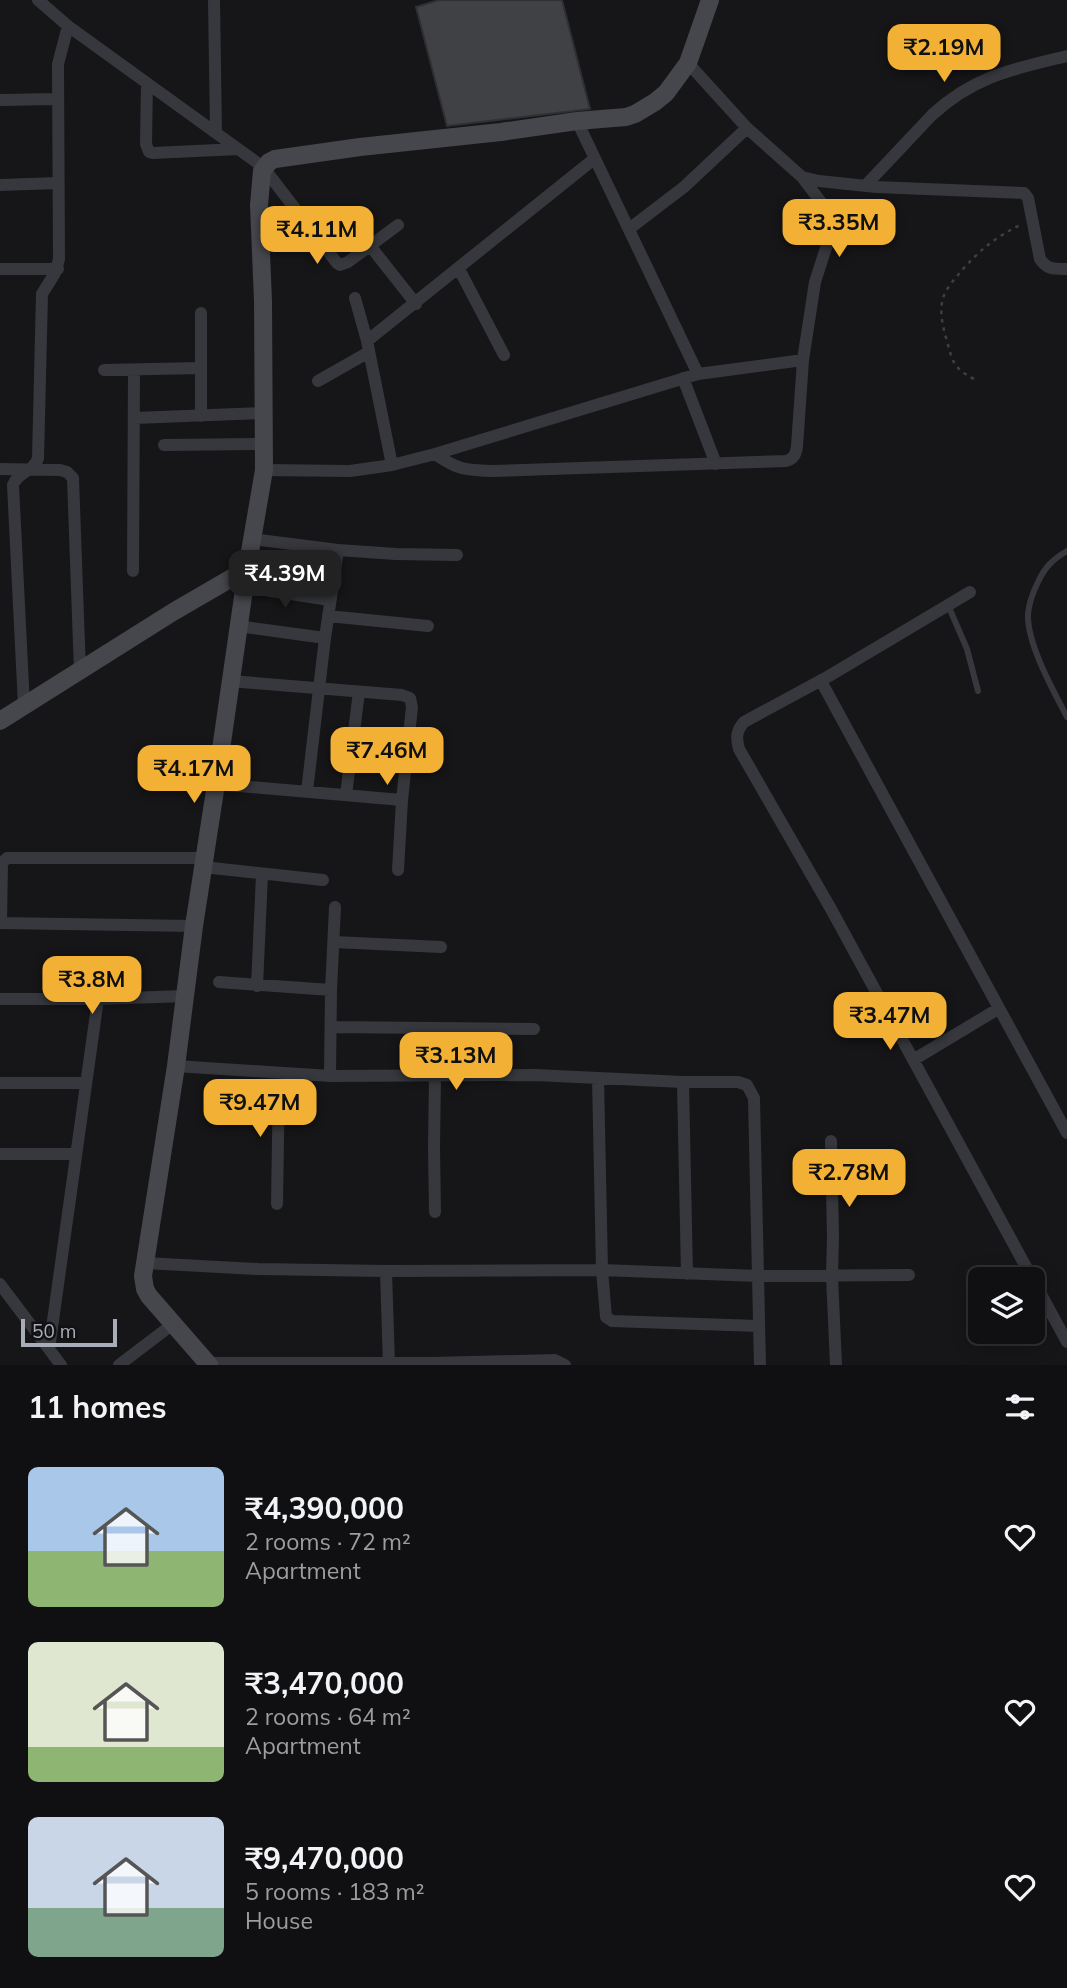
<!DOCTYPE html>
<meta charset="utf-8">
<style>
:root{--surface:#101012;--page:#19191b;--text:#f1f3f6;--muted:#9c9d9f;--line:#303032;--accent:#f2b134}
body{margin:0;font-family:Mulish,sans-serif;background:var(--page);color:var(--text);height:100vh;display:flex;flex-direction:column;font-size:26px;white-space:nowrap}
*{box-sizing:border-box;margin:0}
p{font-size:23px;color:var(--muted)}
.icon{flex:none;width:38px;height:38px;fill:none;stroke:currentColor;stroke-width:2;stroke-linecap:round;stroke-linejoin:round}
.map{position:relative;height:1365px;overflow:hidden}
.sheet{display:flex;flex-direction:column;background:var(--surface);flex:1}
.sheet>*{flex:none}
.tools{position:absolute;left:968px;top:1267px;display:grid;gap:14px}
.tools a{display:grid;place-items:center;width:77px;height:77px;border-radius:10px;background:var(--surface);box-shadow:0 4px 18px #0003,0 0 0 2px var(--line);font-size:35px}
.scale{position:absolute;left:21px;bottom:18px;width:96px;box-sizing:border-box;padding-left:7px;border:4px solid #a8adb8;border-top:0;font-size:19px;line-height:24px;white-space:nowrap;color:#a8adb8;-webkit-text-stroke:5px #111113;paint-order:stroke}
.price{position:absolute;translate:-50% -60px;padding:0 16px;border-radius:14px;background:var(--accent);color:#111;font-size:23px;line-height:46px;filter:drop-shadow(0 2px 4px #0008)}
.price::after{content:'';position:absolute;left:50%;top:42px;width:21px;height:16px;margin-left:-10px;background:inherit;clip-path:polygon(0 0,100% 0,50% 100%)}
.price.active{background:#222;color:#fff}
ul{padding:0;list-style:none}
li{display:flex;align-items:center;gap:21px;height:175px;padding:0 28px}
li span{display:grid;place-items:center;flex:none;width:196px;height:140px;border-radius:10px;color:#555}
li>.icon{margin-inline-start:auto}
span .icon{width:84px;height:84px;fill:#fffc;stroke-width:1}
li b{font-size:30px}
h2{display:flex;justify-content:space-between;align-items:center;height:84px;padding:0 28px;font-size:30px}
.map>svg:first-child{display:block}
.building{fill:#404145;stroke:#303034;stroke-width:2}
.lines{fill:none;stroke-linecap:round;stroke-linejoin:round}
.path{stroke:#3d3f44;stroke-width:2.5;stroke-dasharray:3.5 5;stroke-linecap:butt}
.lane{stroke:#37383d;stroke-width:6}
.street{stroke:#37383d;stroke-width:12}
.secondary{stroke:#45474d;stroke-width:18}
</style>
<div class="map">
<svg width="1067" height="1365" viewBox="0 0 1067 1365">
<rect width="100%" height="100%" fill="#161618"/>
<path class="building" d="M 439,0 L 562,0 L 590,109 L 447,126 L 416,7 Z"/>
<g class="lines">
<path class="path" d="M 974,379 C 954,368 953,364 947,341 C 943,327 939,313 943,298 C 946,289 952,282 958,275 C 978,251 994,238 1022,224"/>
<path class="lane" d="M 1067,551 C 1053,559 1045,567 1038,582 C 1033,592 1029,603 1028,614 C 1027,644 1053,690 1067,717
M 948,605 L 967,649 L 978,691"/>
<path class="street" d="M 38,0 L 68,26 L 263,167 L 337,263 L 340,265 L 348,262 L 398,225
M 214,0 L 216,133
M 688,63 L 747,128 L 802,177 L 819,181 L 876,187 L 1024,193 L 1028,198 L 1040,259 C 1047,270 1055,269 1067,269
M 147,83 L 146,144 L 149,152 L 153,153 L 238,149
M 0,100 L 57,99
M 577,121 L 698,374
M 0,185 L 58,183
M 865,186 L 932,115 C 974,76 1013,69 1067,56
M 629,229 L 684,187 L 747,128
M 371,247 L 416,304
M 0,269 L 58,269
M 459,269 L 504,355
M 355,298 L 367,341 L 392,465
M 201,313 L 201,416
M 367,341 L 594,159
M 104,370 L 201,368
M 683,378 L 716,464
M 318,381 L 369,352
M 134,418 L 265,413
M 164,445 L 265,444
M 435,454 C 458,470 465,470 493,471 L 786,461 C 794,459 796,454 797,446 L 803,360 L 815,282 L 834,223 L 830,214 L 802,177
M 0,469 L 60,470 L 67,472 L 73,478 L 80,672
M 264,470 L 350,471 L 392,465 L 435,454 L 698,374 L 803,360
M 252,539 L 338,550 L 325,638 L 307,791
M 338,550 L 396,554 L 457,555
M 133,571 L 134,370
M 244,587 L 330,600
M 970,592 L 829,676 L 744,722 C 736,731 736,738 739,749 L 831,909 L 1067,1342
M 328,616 L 428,626
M 238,626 L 325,638
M 230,681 L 402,695 L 410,698 L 412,707 L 402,800 L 398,870
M 821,681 L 1067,1133
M 24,706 L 13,485 C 18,471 34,472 38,458 L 42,294 L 55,273 L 59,259 L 58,64 L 68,26
M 216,784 L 402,800
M 346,795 L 359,692
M 203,867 L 323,880
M 0,923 L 194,926
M 1,923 L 2,863 L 7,858 L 205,858
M 334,942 L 441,947
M 219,982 L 331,990
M 257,986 L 262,874
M 0,999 L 98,999 L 185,996
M 331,1027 L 534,1029
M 913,1060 L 998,1009
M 176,1066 L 330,1076 L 535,1075 L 683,1082 L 738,1082 L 747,1085 L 754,1098 L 760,1365
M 330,1076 L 331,990 L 335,907
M 435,1076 L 434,1147 L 435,1212
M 598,1078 L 602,1270 L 606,1317 L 612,1321 L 758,1326
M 683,1082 L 687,1274
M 0,1083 L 86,1083
M 831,1141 L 833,1236 L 832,1276 L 836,1365
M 0,1154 L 76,1154
M 277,1204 L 279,1074
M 145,1263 L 258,1269 L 386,1271 L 602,1270 L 758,1276 L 909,1275
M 386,1271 L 389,1365
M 0,1284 L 61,1365
M 49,1349 L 98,999
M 207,1363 L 433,1363 L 555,1360 L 565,1365
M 119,1365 L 173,1324"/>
<path class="secondary" d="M 0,721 L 173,612 L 247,569
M 209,1365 L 149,1296 L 145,1289 L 143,1276 L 176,1066 L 194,926 L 216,784 L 247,569 L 264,470 L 263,301 L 259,205 L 262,171 L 269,162 L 275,159 L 360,147 L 501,132 L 577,121 L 626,117 L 635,114 L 655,102 L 666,93 L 688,63 L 710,0"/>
</g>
</svg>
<div class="tools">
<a><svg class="icon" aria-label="layers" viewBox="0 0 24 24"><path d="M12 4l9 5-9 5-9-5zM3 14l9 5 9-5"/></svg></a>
</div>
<div class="scale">50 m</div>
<b class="price" style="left:944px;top:84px">₹2.19M</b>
<b class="price" style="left:839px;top:259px">₹3.35M</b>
<b class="price" style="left:317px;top:266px">₹4.11M</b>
<b class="price active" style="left:285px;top:610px">₹4.39M</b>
<b class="price" style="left:387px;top:787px">₹7.46M</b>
<b class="price" style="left:194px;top:805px">₹4.17M</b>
<b class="price" style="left:92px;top:1016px">₹3.8M</b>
<b class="price" style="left:890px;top:1052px">₹3.47M</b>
<b class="price" style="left:456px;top:1092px">₹3.13M</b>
<b class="price" style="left:260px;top:1139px">₹9.47M</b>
<b class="price" style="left:849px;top:1209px">₹2.78M</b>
</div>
<section class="sheet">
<h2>11 homes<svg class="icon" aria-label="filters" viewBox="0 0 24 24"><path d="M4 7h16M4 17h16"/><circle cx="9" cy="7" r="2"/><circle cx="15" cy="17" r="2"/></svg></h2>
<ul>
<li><span style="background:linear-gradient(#a9c7e8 60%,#8fb573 0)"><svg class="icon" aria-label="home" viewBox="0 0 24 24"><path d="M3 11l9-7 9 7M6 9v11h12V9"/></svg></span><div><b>₹4,390,000</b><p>2 rooms · 72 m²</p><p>Apartment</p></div><svg class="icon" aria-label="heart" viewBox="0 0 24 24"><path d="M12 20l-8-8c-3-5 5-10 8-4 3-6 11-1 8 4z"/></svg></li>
<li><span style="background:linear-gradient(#dfe7d0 75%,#8fb573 0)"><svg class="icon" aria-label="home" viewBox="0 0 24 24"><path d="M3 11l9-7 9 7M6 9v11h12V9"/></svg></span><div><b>₹3,470,000</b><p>2 rooms · 64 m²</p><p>Apartment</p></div><svg class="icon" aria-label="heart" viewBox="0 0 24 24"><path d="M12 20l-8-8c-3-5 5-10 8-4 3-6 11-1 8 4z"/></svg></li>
<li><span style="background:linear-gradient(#c9d6e8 65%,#7fa58c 0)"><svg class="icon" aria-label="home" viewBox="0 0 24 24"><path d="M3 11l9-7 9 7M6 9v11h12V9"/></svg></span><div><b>₹9,470,000</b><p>5 rooms · 183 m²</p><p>House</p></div><svg class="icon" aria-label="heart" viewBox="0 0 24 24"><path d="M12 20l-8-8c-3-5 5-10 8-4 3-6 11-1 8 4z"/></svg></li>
</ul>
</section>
